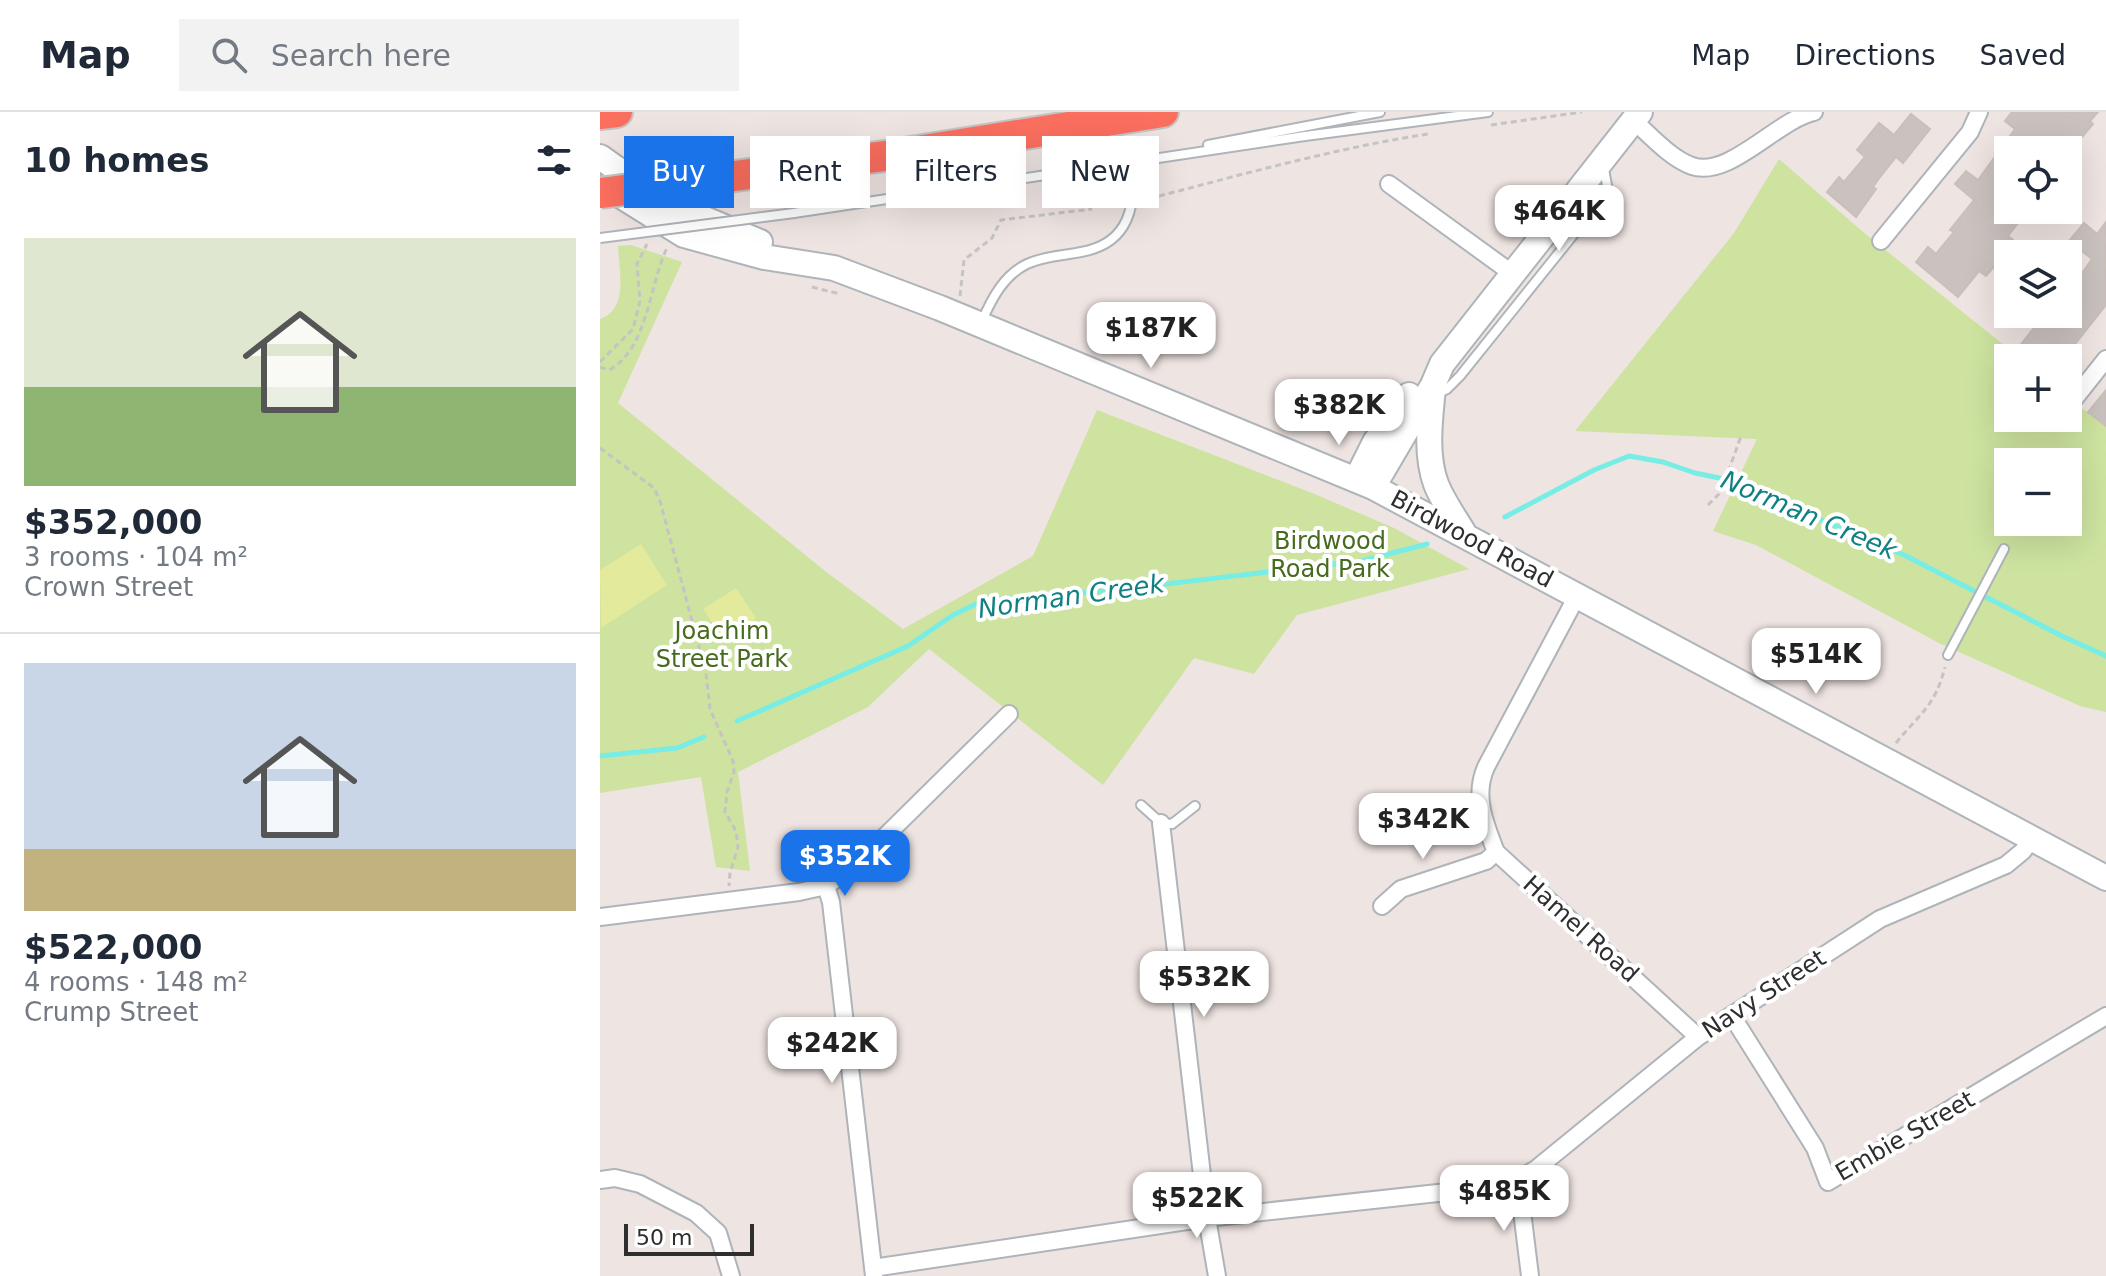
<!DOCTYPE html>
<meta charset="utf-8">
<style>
:root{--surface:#fff;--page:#f2f2f3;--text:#1f2937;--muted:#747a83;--line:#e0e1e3;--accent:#1a73e8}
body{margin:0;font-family:"DejaVu Sans",sans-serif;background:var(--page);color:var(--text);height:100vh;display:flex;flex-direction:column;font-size:30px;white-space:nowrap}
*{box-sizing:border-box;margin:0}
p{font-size:26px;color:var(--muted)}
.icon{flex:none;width:44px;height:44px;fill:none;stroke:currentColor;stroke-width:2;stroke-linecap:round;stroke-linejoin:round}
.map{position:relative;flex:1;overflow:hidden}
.panel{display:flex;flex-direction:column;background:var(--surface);width:600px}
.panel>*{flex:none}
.hud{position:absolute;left:24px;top:24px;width:760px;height:72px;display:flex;gap:16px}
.buttons{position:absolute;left:1394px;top:24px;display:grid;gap:16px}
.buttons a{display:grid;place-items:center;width:88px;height:88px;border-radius:0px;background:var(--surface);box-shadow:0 8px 32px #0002;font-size:40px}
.scale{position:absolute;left:24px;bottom:20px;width:130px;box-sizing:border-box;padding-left:8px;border:4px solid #2e2e2e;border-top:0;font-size:22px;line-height:28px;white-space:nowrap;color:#2e2e2e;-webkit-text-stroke:6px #fff;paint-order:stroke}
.price{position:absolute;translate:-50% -68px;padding:0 18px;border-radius:16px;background:#fff;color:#222;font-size:26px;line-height:52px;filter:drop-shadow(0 2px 4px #0008)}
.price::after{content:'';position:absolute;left:50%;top:48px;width:24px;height:18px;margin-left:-12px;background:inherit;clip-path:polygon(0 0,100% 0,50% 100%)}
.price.current{background:var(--accent);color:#fff}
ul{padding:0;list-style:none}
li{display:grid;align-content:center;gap:16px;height:424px;padding:0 24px}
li+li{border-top:2px solid var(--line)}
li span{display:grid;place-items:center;height:248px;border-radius:0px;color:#555}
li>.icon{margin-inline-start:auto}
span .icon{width:144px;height:144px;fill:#fffc;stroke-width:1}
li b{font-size:34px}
h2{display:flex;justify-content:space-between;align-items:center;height:96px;padding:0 24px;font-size:34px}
.tag{padding:0 28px;border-radius:0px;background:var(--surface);box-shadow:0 8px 32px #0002;font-size:28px;line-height:72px}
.tag.current{background:var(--accent);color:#fff}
header{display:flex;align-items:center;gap:48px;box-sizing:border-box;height:112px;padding:0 40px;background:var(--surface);border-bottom:2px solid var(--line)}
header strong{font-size:38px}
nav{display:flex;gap:44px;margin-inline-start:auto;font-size:28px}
.search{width:560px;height:72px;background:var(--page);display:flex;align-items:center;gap:20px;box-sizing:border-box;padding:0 28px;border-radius:0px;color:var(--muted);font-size:30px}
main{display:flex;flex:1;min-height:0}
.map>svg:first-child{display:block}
.green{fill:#cde39f;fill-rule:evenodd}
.pitch{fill:#e3ea9b}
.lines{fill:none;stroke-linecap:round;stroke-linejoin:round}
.stream{stroke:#77ede5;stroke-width:5}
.building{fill:#cac2bf;stroke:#cabfba;stroke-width:2}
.lane-casing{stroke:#aeb4b9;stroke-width:12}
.street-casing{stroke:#aeb4b9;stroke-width:20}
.secondary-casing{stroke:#aeb4b9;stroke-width:28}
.highway-casing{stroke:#c4c4c4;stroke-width:34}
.path{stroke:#c4c4c4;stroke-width:3;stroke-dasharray:6 4;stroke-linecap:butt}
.lane{stroke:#fff;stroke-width:8}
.street{stroke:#fff;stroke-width:16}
.secondary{stroke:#fff;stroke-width:24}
.highway{stroke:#fb6f5f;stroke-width:30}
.lane-bridge-casing{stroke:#aeb4b9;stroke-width:12;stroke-linecap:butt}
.highway-bridge-casing{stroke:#c4c4c4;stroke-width:34;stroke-linecap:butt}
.lane-bridge{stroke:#fff;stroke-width:8}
.highway-bridge{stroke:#fb6f5f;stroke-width:30}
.labels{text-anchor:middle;stroke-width:8;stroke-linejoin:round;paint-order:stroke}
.street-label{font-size:24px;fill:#2e2e2e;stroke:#fff}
.park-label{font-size:24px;fill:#476b1d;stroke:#fff}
.water-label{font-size:26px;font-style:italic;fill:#108183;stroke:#fff}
</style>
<header>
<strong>Map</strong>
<div class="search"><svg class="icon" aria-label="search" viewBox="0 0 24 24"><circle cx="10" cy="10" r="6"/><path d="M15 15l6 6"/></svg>Search here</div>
<nav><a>Map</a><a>Directions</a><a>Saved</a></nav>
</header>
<main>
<section class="panel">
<h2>10 homes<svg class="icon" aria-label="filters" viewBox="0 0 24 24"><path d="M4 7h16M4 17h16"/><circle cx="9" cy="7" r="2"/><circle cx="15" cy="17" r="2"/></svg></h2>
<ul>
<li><span style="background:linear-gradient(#dfe7d0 60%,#8fb573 0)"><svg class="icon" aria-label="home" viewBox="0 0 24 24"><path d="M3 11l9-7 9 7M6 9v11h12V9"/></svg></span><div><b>$352,000</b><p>3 rooms · 104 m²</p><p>Crown Street</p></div></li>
<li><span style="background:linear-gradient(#c9d6e8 75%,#c2b280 0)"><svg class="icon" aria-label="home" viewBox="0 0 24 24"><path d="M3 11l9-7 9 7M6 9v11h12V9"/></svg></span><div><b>$522,000</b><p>4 rooms · 148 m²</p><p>Crump Street</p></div></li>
</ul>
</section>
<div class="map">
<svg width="1506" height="1164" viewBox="0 0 1506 1164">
<rect width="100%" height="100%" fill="#eee4e1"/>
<path class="green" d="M 1179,47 L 1263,120 L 1420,246 L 1408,246 L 1408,306 L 1468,306 L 1468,285 L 1506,315 L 1506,600 L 1480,594 L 1339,531 L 1156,433 L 1113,419 L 1157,327 L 975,319 L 1134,121 ZM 1408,350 L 1468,350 L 1468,410 L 1408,410 Z
M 31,133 L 82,150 L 18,291 L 225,459 L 303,517 L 433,444 L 497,298 L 712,381 L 794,416 L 869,457 L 697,503 L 654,562 L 594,546 L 503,673 L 329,537 L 268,595 L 138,660 L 150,759 L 116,755 L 101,665 L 0,681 L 0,207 C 29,197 19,159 18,134 Z"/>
<path class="pitch" d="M 41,432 L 67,473 L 1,516 L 0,458 Z
M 136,476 L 156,506 L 123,528 L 103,497 Z"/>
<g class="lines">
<path class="stream" d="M 905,405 L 994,358 L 1029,344 L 1063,350 L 1095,361 L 1139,370 L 1219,407 L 1306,444 L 1464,525 L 1506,544
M 137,609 L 308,534 L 353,503 L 376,492 L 399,487 L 506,479 L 762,449 L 827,432
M 0,644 L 77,636 L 104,625"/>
</g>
<path class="building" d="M 1412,0 L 1498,0 L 1490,9 L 1493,12 L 1471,38 L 1408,38 L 1408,98 L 1428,98 L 1408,124 L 1431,142 L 1408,142 L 1408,154 L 1400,148 L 1386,164 L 1379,159 L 1358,185 L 1316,150 L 1328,135 L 1336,142 L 1354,120 L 1350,118 L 1374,88 L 1355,72 L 1366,59 L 1378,68 L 1415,17 L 1405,9 Z
M 1311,2 L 1330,17 L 1303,51 L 1296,45 L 1277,69 L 1273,75 L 1276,77 L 1256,105 L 1227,80 L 1239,65 L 1244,70 L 1265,45 L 1257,38 L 1279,11 L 1294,23 Z
M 1506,110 L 1506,193 L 1464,246 L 1431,246 L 1418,236 L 1437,212 L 1442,216 L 1453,202 L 1468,202 L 1468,181 L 1492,147 L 1469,129 L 1484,111 L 1497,122 Z
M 1506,278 L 1506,314 L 1488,300 Z"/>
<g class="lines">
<g class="lane-casing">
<path id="lane" d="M 608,33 L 780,0
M 194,101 L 705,24 L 888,0
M 382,209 C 392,186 404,163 427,152 C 448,142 472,144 493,137 C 533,124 537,84 529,50
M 836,282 L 847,277 L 860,264 L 998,92 L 1007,73 L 1003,52
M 1348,543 L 1404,437
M 541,693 L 561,711 L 572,712 L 595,694"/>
</g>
<g class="street-casing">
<path id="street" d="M 1033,8 C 1050,23 1070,46 1092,54 C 1129,67 1177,8 1214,0
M 789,72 L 913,162
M 1281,129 L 1370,20 L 1379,0
M 1475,286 L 1506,247
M 977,484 L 886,655 C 873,684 885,712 896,740 L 1098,925
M 561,711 L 607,1106 L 617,1164
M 226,774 L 231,790 L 274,1164
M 782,794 L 801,777 L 886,749 L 896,740
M 0,805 L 199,780 L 226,774 L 255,754 L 409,602
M 1132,904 L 1215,1036 L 1228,1070 L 1506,904
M 0,1068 L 15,1066 L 40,1072 L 96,1101 L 118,1121 L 131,1164
M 914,1070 L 921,1091 L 930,1164
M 273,1156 L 607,1106 L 884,1076 L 914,1070 L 936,1057 L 1098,925 L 1280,807 L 1406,753 L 1423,739 L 1432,726"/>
</g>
<g class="secondary-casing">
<path id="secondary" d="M 0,45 L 62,89 L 160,130
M 7,75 L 84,123 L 164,145 L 234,156 L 340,196 L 773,375 L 1506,766
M 833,276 C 830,307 825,342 836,372 C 843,390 855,406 865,423
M 756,368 L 775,330 L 809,283
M 773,375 L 833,273 L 842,252 L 1040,0"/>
</g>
<g class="highway-casing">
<path id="highway" d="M 0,2 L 17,0
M 105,68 L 292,43 L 563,0"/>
</g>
<path class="path" d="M 891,13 L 982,0
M 559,84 C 648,61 737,36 828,22
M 212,175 L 240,182
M 360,184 L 364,148 L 392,126 L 401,108 L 492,97
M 0,250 L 33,217 L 40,189 L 37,152 L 47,132
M 0,255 L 9,258 C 48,237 49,173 67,136
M 733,317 L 764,309
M 0,336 L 54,376 L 60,389 L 106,561 L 110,597 L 133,649 L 134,660 L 127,680 L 125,700 L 136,719 L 138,735 L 130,761 L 129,774
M 1108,393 L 1121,380 L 1141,324
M 1296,631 C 1319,602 1335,595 1345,555"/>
<use href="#lane" class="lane"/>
<use href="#street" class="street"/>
<use href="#secondary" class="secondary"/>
<use href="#highway" class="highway"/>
<g class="lane-bridge-casing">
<path id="lane-bridge" d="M 0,126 L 194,101"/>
</g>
<g class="highway-bridge-casing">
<path id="highway-bridge" d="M 0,81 L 105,68"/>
</g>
<use href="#lane-bridge" class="lane-bridge"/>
<use href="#highway-bridge" class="highway-bridge"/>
</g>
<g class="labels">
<g class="street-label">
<text transform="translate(872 427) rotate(28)" y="8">Birdwood Road</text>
<text transform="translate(981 817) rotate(42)" y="8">Hamel Road</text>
<text transform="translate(1164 882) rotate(-33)" y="8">Navy Street</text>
<text transform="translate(1305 1024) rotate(-30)" y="8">Embie Street</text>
</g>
<g class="park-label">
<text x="730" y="437">Birdwood<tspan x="730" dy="28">Road Park</tspan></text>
<text x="122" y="527">Joachim<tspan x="122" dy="28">Street Park</tspan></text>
</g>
<g class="water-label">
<text transform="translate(1209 403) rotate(23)" y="9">Norman Creek</text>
<text transform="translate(471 484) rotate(-8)" y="9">Norman Creek</text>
</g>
</g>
</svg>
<div class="buttons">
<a><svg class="icon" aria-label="locate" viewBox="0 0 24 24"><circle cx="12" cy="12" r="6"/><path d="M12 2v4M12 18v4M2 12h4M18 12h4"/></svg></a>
<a><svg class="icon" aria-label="layers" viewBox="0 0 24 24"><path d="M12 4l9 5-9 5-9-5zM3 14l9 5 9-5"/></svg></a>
<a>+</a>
<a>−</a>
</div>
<div class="scale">50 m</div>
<b class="price" style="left:959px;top:141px">$464K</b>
<b class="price" style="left:551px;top:258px">$187K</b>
<b class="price" style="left:739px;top:335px">$382K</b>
<b class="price" style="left:1216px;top:584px">$514K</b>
<b class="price" style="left:823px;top:749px">$342K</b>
<b class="price current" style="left:245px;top:786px">$352K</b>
<b class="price" style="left:604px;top:907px">$532K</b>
<b class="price" style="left:232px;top:973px">$242K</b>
<b class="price" style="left:904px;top:1121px">$485K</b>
<b class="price" style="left:597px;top:1128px">$522K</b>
<div class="hud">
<a class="tag current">Buy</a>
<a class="tag">Rent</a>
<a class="tag">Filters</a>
<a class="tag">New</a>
</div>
</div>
</main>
